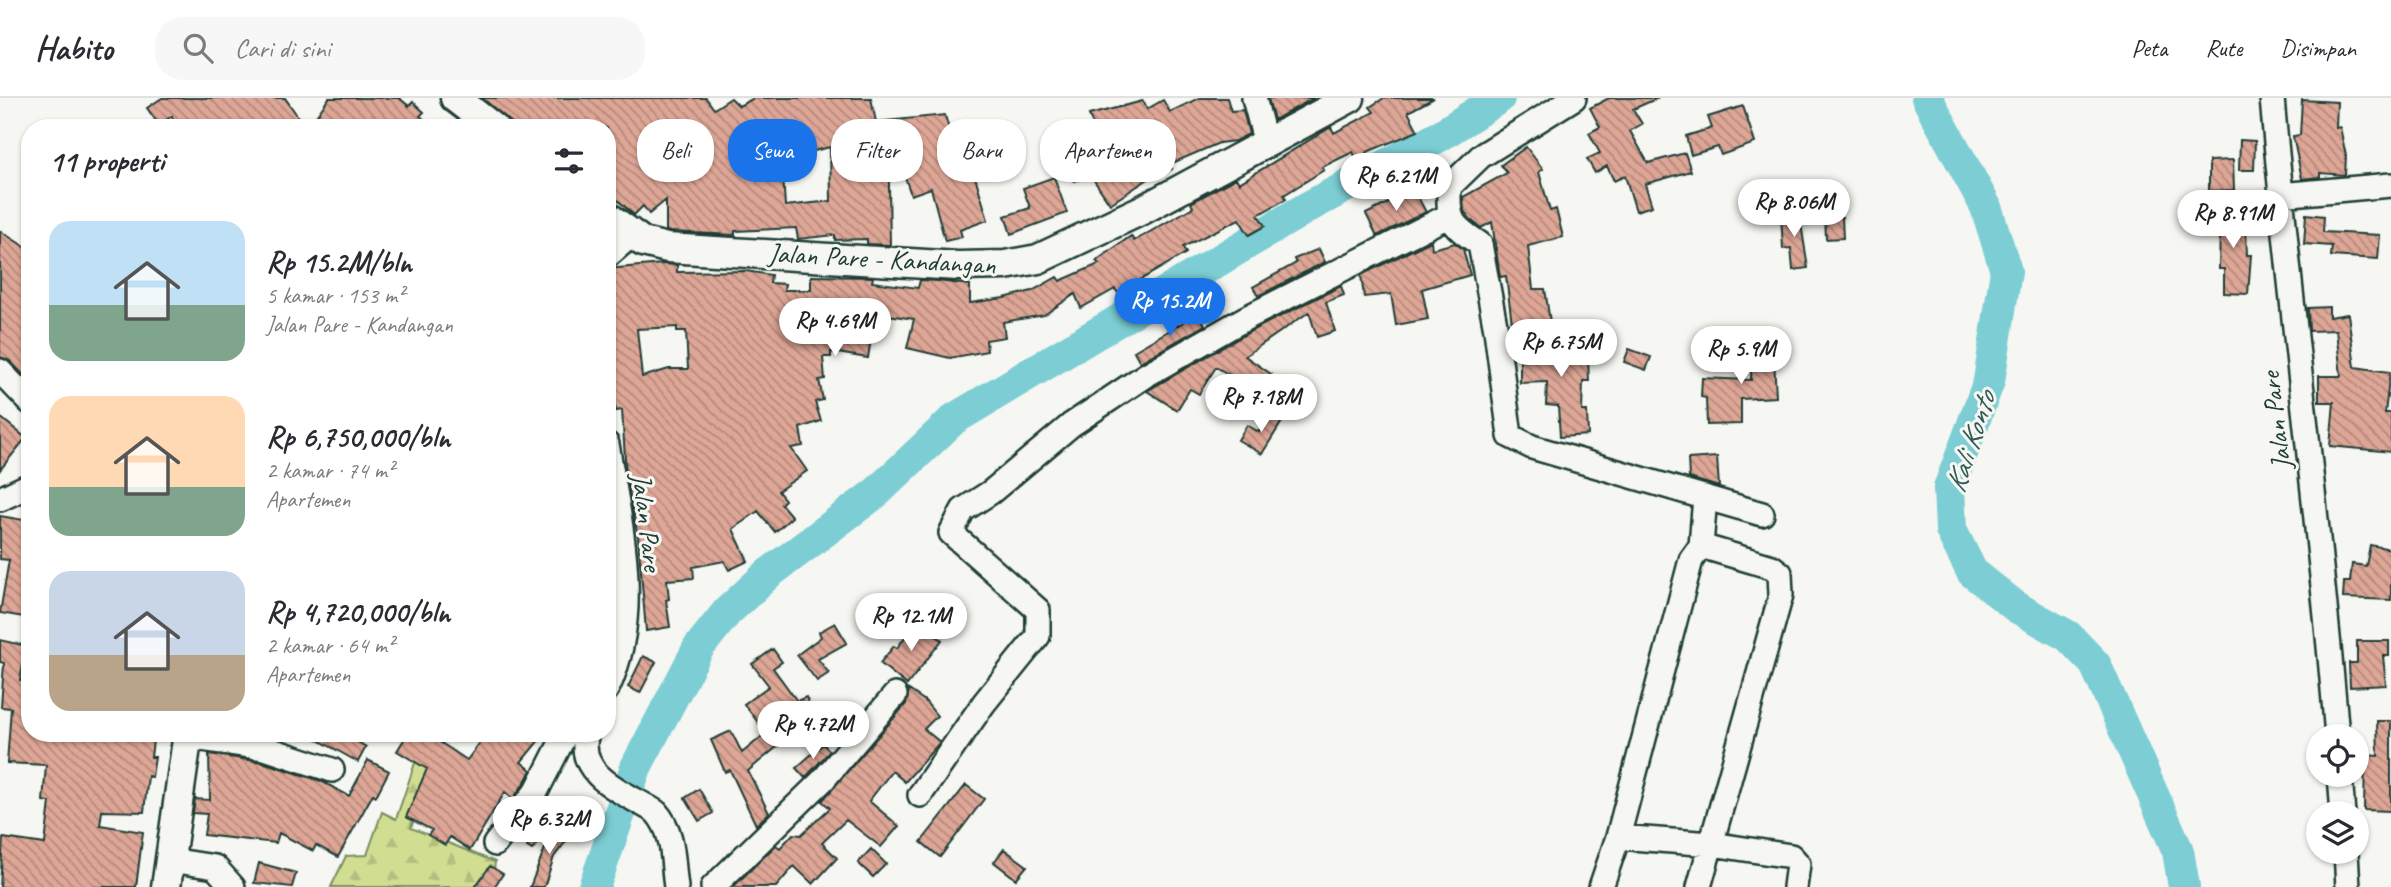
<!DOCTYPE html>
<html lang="id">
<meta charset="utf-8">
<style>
:root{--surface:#fff;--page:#f7f7f7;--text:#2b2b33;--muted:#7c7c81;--line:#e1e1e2;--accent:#1a73e8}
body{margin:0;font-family:Caveat,sans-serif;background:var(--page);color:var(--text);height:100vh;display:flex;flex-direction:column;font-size:26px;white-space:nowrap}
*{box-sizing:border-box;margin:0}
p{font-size:23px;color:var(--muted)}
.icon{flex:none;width:38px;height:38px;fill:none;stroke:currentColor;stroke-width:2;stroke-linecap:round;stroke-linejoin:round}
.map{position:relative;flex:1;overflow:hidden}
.details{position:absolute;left:21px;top:21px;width:595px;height:623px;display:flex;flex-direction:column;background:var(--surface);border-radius:28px;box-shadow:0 2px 5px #0004}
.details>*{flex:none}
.banner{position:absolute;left:637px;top:21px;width:665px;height:63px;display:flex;gap:14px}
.fabs{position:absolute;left:2306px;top:626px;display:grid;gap:14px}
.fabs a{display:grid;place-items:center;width:63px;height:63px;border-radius:50%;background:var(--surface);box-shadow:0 2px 5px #0004;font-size:35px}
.price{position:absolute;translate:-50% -60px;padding:0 16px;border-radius:24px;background:#fff;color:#222;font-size:23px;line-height:46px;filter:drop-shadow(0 2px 4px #0008)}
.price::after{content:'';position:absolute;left:50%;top:42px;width:21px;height:16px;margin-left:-10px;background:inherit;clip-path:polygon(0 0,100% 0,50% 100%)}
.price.on{background:var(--accent);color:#fff}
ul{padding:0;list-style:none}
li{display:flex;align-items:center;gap:21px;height:175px;padding:0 28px}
li span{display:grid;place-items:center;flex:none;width:196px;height:140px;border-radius:21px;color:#555}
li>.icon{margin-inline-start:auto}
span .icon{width:84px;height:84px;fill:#fffc;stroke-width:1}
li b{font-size:30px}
h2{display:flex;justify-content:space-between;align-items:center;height:84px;padding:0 28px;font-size:30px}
.tag{padding:0 24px;border-radius:28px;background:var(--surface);box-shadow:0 2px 5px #0004;font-size:24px;line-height:63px}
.tag.on{background:var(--accent);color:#fff}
header{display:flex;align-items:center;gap:42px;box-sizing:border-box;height:98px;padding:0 35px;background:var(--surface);border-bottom:2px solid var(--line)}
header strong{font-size:33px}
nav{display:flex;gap:38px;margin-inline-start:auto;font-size:24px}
.search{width:490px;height:63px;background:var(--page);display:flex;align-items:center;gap:18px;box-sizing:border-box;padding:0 24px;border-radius:28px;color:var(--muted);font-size:26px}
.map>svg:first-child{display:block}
.forest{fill:url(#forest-firs);stroke:#788e62;stroke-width:2}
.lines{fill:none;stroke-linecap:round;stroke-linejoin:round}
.river{stroke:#7cced4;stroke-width:32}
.building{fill:url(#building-back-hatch);stroke:#1f3d34;stroke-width:2;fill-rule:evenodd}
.minor-casing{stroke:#1f3d34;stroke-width:28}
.major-casing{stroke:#1f3d34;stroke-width:33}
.minor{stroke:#f6f6f2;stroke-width:23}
.major{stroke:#f6f6f2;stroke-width:28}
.labels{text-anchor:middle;stroke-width:6;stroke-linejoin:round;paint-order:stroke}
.street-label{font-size:28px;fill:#1f3d34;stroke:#f6f6f2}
.water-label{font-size:30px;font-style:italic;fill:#325a54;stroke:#f6f6f2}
</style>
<header>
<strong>Habito</strong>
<div class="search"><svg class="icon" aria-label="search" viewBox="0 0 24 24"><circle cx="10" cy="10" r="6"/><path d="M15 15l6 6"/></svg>Cari di sini</div>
<nav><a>Peta</a><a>Rute</a><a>Disimpan</a></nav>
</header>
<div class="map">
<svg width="2391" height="789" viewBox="0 0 2391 789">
<defs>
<pattern id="forest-firs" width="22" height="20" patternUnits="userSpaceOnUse" patternTransform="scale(1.75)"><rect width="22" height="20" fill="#d1de91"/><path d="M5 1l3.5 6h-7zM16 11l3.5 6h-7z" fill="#b3bf7e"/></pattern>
<pattern id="building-back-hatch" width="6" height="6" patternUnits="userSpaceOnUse" patternTransform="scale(1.75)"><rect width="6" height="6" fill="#dea696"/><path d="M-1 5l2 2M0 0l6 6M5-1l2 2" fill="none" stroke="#b3887b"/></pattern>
</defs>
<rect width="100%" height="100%" fill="#f6f6f2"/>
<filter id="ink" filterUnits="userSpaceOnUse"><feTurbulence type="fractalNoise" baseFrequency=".0143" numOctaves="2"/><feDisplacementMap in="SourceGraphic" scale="14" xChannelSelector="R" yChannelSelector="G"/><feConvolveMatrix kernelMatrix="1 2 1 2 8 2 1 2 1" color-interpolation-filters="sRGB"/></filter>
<g filter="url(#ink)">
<path class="forest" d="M 416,662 L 432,668 L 411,730 L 495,764 L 492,789 L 331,789 L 346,758 L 367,757 L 382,714 L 396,721 Z"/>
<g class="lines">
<path class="river" d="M 1927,0 L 1986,109 L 2006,173 L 1989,283 L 1949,390 L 1951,432 L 1972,474 L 2016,509 L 2068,538 L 2095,566 L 2178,753 L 2184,789
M 594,789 L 636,669 L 699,549 L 727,514 L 768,476 L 877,394 L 954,321 L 1308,109 L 1438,39 L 1499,0"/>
</g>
<path class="building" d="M 162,0 L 285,0 L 306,30 L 175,30 L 172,18 L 159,27 L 147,10 Z
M 329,0 L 399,0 L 409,8 L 413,4 L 424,14 L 420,18 L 435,30 L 308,30 Z
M 482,0 L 706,0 L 714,11 L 731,0 L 739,8 L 754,0 L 871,0 L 876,24 L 945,17 L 951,39 L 962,35 L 988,122 L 960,132 L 962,139 L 945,143 L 931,90 L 911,97 L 888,28 L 890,147 L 867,146 L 867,141 L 835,142 L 835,137 L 798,141 L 796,130 L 735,133 L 735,137 L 670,134 L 666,133 L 666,102 L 649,116 L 643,108 L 634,117 L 607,92 L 607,30 L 518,30 ZM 672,33 L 694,63 L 670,76 L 650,49 ZM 830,49 L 831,103 L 785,108 L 783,76 L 799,68 L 794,58 Z
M 1199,0 L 1227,0 L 1231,13 L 1243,12 L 1249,36 L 1235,43 L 1219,45 L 1170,66 L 1172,71 L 1157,78 L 1156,76 L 1110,106 L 1091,78 L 1074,83 L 1066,55 L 1100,45 L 1089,17 L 1143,3 L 1147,11 L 1163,2 L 1170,14 Z
M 1268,0 L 1314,0 L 1274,22 Z
M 1384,0 L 1434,0 L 1408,14 L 1418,33 L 1367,54 L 1372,63 L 1361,69 L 1353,54 L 1322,69 L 1324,72 L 1284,97 L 1286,101 L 1258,117 L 1265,128 L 1249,137 L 1239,121 L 1183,149 L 1186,155 L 1118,195 L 1115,191 L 1081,210 L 1075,196 L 1044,217 L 1003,224 L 1005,239 L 986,242 L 987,253 L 950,260 L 907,250 L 914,221 L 875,215 L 868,260 L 831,254 L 831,259 L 823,259 L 825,281 L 819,282 L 823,302 L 815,304 L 821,323 L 800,330 L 803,348 L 791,350 L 807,373 L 778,393 L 785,402 L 781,406 L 792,419 L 775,434 L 758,413 L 733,431 L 748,463 L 729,472 L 724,463 L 693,469 L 694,480 L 667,482 L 669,501 L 666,502 L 670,529 L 646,533 L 638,439 L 626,377 L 622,312 L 616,313 L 607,274 L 607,171 L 663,166 L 677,167 L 677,174 L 746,173 L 771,177 L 770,185 L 785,186 L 784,192 L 811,192 L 811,178 L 873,179 L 872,184 L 918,190 L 920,182 L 938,183 L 970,187 L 970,205 L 1004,200 L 1032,193 L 1057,179 L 1060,183 L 1099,166 L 1096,163 L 1131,138 L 1134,143 L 1193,109 L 1191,105 L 1236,80 L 1239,85 L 1331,29 L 1334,35 L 1374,14 L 1370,9 ZM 677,229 L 677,233 L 686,233 L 688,271 L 669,271 L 642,279 L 637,231 Z
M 1609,0 L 1658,0 L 1633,11 L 1642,26 L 1630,33 L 1648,65 L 1685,55 L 1691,73 L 1645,86 L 1652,108 L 1636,113 L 1625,78 L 1614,83 L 1607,68 L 1595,75 L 1587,61 L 1600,55 L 1589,35 L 1600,29 L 1590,10 Z
M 2302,2 L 2337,4 L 2336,30 L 2340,29 L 2346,58 L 2345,77 L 2320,75 L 2320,79 L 2302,81 L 2293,38 L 2300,37 Z
M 1743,8 L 1755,45 L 1721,57 L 1718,49 L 1691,57 L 1686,38 L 1712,30 L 1708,19 Z
M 2240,42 L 2255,43 L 2254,72 L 2239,72 Z
M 1526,49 L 1543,71 L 1539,74 L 1550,113 L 1556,111 L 1563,139 L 1528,148 L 1533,191 L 1545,191 L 1550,224 L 1512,226 L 1506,178 L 1500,179 L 1492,124 L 1481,130 L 1472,123 L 1464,113 L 1463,99 L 1507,75 L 1501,67 Z
M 2233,62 L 2234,92 L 2209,93 L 2209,63 Z
M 1054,79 L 1067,115 L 1011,136 L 1005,118 L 1030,110 L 1023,90 Z
M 1414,92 L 1426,114 L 1377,138 L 1366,116 Z
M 2213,108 L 2240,111 L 2241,131 L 2246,131 L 2247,157 L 2251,157 L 2248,196 L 2224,195 L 2224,171 L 2219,171 L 2220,128 L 2214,128 Z
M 1799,113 L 1808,170 L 1793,172 L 1791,150 L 1783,151 L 1781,116 Z
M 2306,116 L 2324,118 L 2323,134 L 2380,137 L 2378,161 L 2331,158 L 2332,148 L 2304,146 Z
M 1825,119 L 1842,119 L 1843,140 L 1826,141 Z
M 0,133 L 30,152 L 30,284 L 10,263 L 0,259 Z
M 1431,143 L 1432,151 L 1455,145 L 1463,151 L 1470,177 L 1422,191 L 1428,221 L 1396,227 L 1391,196 L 1364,199 L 1361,177 Z
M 1319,151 L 1325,164 L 1258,198 L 1253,189 L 1296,165 L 1294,161 Z
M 1341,188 L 1344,197 L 1326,204 L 1335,233 L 1317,239 L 1309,214 L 1245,258 L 1271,276 L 1257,298 L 1242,287 L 1243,285 L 1216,269 L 1199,296 L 1190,291 L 1177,312 L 1147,293 L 1253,232 Z
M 2329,209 L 2329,219 L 2348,216 L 2355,269 L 2390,274 L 2385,315 L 2391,315 L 2391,354 L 2330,348 L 2334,304 L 2319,304 L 2319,278 L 2341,278 L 2336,232 L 2309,233 L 2308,210 Z
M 1199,215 L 1205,227 L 1140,264 L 1134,253 Z
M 1571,227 L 1573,261 L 1588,261 L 1589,283 L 1583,283 L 1582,313 L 1587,313 L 1588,337 L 1560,339 L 1558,308 L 1546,307 L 1547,284 L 1520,285 L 1520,263 L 1544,262 L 1543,228 Z
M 1752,240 L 1773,240 L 1776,299 L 1741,301 L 1741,326 L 1707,327 L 1706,300 L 1701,299 L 1702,280 L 1751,282 Z
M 1629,251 L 1651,259 L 1646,272 L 1624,264 Z
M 1270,314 L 1283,322 L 1262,356 L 1238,342 L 1247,327 L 1259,334 Z
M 0,319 L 26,340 L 0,372 Z
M 1717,359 L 1719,389 L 1689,380 L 1688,361 Z
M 0,418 L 30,423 L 27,491 L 30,492 L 30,520 L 0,515 L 9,462 L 0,461 Z
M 2370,447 L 2391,451 L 2391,502 L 2343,500 L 2344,484 L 2350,484 L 2352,466 L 2366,468 Z
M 917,523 L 942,542 L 907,587 L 880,565 L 894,548 L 897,550 Z
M 835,525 L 847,545 L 818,561 L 829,575 L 817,583 L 797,557 L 821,539 L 819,534 Z
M 0,542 L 27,548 L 20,582 L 30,583 L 30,635 L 154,635 L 151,659 L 155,659 L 152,679 L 148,678 L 144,714 L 102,713 L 100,727 L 143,734 L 136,789 L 0,789 L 3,740 L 45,746 L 50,704 L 43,703 L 46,667 L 7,665 L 11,610 L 1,609 L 4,565 L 0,564 Z
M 2357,543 L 2389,543 L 2389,558 L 2383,558 L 2386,587 L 2350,589 L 2349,565 L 2357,565 Z
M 773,551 L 782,564 L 773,570 L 797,603 L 806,599 L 813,614 L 790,625 L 796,633 L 748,673 L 769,715 L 756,727 L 730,672 L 725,674 L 711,642 L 731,633 L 742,655 L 766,635 L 744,606 L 769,588 L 752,566 Z
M 643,558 L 656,564 L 640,595 L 628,589 Z
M 909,592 L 925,603 L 937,618 L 924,631 L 940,644 L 905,684 L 892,673 L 869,703 L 899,728 L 881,749 L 846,722 L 822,745 L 837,760 L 813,786 L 794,768 L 776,789 L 733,789 L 776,747 L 780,750 L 793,736 L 801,737 L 830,710 L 822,703 L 906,606 Z
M 2377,623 L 2391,623 L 2391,713 L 2364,712 L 2365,657 L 2378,658 Z
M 306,635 L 342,635 L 366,649 L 358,664 Z
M 408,635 L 426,635 L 467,662 L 487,635 L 545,635 L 521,664 L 531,672 L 525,684 L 513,701 L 505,694 L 470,752 L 450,739 L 445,747 L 428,737 L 432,732 L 406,719 L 427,671 L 397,653 Z
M 823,646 L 830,653 L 805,680 L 796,670 Z
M 209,656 L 262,664 L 321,683 L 349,698 L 368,662 L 389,673 L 376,698 L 373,696 L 338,759 L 316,747 L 313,753 L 279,735 L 276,745 L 204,737 L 207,716 L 193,715 L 195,701 L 210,702 Z
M 966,687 L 984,701 L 940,759 L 921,744 Z
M 699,691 L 713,715 L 699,723 L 685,700 Z
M 552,702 L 564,708 L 554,725 L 532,752 L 527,749 Z
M 554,727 L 570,738 L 554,759 L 544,789 L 530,789 Z
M 871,751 L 886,766 L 873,779 L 858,765 Z
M 1004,751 L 1027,768 L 1016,781 L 994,764 Z
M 259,765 L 296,775 L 292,789 L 254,785 Z
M 490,768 L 503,776 L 494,789 L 475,789 Z"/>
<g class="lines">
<g class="minor-casing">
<path id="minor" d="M 1254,0 L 1266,46
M 1574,0 L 1481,58 L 1449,89 C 1448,123 1451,127 1480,146 L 1496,232 L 1510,338 L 1532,349 L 1762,416
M 2272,0 C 2290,213 2320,425 2337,639
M 2280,97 L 2391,87
M 0,273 L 30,304
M 607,346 C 620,426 643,515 607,591
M 0,401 L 30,387
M 587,635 C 574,678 626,695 656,714 C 675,735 672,762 676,789
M 187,639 L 265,650 L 332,672
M 2340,677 L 2343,716
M 920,697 L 984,605 L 1038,538 L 1038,512 L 951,435 L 963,412 L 991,394 L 1071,327 L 1146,277 L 1246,220 L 1448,118
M 1618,739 L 1712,746 L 1791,758 L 1798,766 L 1795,789
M 495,746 L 537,692 L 566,635
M 2346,754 L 2348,789
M 170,762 L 215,769 L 233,789
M 713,789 L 823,682 L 895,597
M 1601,789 L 1618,739 L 1691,462 L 1701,448 L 1705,399
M 1699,789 L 1781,497 L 1780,475 L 1772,469 L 1701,448"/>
</g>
<g class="major-casing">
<path id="major" d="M 455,0 L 494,30
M 607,118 L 643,144 L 667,150 L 958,168 L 1005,167 L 1038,161 L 1144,111 L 1350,0
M 607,155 L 629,136
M 166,789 L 188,635"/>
</g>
<use href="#minor" class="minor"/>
<use href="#major" class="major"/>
</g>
</g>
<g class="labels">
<g class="street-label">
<text transform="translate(882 160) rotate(3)" y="10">Jalan Pare - Kandangan</text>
<text transform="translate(2275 323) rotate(-97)" y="10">Jalan Pare</text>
<text transform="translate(648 424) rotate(83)" y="10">Jalan Pare</text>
</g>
<g class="water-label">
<text transform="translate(1970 344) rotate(-72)" y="10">Kali Konto</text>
</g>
</g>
</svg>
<div class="fabs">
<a><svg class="icon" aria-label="locate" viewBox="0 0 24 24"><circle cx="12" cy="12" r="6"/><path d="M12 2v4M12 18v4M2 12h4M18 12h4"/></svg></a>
<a><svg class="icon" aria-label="layers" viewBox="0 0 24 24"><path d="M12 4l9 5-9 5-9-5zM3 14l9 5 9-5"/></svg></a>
</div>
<b class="price" style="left:1396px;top:115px">Rp 6.21M</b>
<b class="price" style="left:1794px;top:141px">Rp 8.06M</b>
<b class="price" style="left:2233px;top:152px">Rp 8.91M</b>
<b class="price on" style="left:1170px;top:240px">Rp 15.2M</b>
<b class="price" style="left:835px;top:260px">Rp 4.69M</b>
<b class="price" style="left:1561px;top:281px">Rp 6.75M</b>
<b class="price" style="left:1741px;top:288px">Rp 5.9M</b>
<b class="price" style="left:1261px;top:336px">Rp 7.18M</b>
<b class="price" style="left:911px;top:555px">Rp 12.1M</b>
<b class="price" style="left:813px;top:663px">Rp 4.72M</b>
<b class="price" style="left:549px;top:758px">Rp 6.32M</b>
<div class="banner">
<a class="tag">Beli</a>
<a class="tag on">Sewa</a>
<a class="tag">Filter</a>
<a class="tag">Baru</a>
<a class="tag">Apartemen</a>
</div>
<section class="details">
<h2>11 properti<svg class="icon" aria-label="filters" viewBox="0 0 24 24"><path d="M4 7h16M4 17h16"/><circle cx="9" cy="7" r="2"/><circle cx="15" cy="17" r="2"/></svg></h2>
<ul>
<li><span style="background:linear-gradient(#bfe0f5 60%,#7fa58c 0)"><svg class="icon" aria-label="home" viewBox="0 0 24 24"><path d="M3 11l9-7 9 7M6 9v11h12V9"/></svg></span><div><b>Rp 15.2M/bln</b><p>5 kamar · 153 m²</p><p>Jalan Pare - Kandangan</p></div></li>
<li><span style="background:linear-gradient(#ffd9b3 65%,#7fa58c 0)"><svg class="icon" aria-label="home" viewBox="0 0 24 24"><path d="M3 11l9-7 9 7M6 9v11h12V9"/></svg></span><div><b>Rp 6,750,000/bln</b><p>2 kamar · 74 m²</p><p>Apartemen</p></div></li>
<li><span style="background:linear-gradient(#c9d6e8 60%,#b9a48a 0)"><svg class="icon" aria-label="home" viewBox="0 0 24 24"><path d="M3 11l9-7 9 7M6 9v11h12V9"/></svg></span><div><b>Rp 4,720,000/bln</b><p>2 kamar · 64 m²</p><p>Apartemen</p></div></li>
</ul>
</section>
</div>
